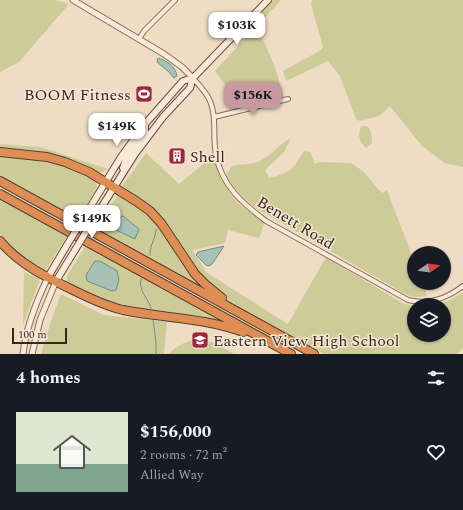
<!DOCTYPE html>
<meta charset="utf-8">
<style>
:root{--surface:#171b24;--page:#242831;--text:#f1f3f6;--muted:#9ea1a6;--line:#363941;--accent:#c999a2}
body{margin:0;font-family:Spectral,serif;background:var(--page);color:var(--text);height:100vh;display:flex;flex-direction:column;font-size:15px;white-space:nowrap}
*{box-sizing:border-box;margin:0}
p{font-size:13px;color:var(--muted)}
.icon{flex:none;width:22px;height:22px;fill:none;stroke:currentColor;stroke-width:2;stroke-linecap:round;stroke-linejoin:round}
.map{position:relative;height:354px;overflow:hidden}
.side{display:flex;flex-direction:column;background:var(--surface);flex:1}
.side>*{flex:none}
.needle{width:26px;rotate:77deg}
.buttons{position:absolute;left:407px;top:246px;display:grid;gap:8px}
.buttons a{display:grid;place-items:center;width:44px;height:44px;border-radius:50%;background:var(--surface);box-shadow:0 1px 3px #0004;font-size:20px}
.scale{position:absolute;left:12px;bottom:10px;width:55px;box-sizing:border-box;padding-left:4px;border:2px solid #39281f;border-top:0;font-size:11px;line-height:14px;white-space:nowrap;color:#39281f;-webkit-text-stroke:3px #f6e7d4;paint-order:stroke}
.price{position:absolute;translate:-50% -34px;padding:0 9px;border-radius:8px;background:#fff;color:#222;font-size:13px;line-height:26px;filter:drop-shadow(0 1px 2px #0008)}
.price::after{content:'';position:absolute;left:50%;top:24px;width:12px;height:9px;margin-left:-6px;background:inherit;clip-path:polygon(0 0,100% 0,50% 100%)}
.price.current{background:var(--accent);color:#111}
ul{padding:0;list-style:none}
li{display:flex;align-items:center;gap:12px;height:100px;padding:0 16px}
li+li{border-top:1px solid var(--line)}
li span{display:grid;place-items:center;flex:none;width:112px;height:80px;border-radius:0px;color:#555}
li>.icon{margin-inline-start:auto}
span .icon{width:48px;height:48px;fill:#fffc;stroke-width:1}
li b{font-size:17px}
h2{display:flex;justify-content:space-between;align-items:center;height:48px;padding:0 16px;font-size:17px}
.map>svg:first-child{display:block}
.green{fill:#cdcb98}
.water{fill:#a6c2b6;stroke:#6d9082}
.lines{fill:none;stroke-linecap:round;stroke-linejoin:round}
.stream{stroke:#6d9082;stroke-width:1}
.minor-casing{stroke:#896d5a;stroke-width:6}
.tertiary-casing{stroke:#896d5a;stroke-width:7}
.secondary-casing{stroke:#6b4e3e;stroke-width:8}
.motorway-casing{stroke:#573c2f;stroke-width:10}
.minor{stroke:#f9ead8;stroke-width:4}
.tertiary{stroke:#f9ead8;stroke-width:5}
.secondary{stroke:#f9ead8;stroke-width:6}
.motorway{stroke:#de8e55;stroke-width:8}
.secondary-bridge-casing{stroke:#6b4e3e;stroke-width:8;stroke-linecap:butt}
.secondary-bridge{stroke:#f9ead8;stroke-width:6}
.labels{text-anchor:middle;stroke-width:3;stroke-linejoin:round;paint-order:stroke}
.poi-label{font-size:16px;fill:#39281f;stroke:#f6e7d4;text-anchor:start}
.street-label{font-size:16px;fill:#39281f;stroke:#f6e7d4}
</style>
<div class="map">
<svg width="463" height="354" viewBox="0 0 463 354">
<rect width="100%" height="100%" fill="#eedcc4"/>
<path class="green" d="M 0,0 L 56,0 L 69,4 L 19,62 L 0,72 Z
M 273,0 L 281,0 L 261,22 L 258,17 Z
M 312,0 L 463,0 L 463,167 L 445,163 L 422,146 L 390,106 L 379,116 L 360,121 L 356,119 L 340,76 L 328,61 L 286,81 L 283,71 L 321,50 L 323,47 L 312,8 L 311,3 Z
M 255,28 L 265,44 L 275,67 L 283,95 L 281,97 L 241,106 L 215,71 Z
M 362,126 L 367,126 C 372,131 372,137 372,143 L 366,148 C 360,142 356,134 362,126 Z
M 291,138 L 284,152 L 265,170 L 269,178 C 278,176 289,173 295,165 C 299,160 300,155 305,151 L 310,152 L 315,164 L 320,162 L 351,163 L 364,172 L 379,190 L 383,193 L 387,190 L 414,261 L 414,283 L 422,283 L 427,296 L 414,297 L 407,295 L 259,210 C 245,200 235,190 226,175 L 232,166 C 241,163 251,166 260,161 C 272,155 279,144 291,138 Z
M 0,144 L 40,147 L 108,169 L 103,172 L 98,173 L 87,166 L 43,152 L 0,148 Z
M 146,153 L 179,184 L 213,156 C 225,191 233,203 265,222 L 259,238 L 228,230 L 225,243 L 192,250 L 207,273 L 288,324 L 326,257 L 402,303 L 414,306 L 414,335 L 444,335 L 444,305 L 433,305 C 443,304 455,298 463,292 L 463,348 L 457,354 L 324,354 L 229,301 L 216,290 L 204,280 L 192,264 L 164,218 L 150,205 L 122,186 Z
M 0,154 L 50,160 L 76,169 L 98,181 L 97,183 L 97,188 L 77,219 L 0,177 Z
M 119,193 L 139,205 L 159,224 L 202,284 L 201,286 L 95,229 Z
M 0,199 L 68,235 L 45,271 L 23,258 L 0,234 Z
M 86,245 L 227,322 L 126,306 L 109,302 L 95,297 L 65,282 L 67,281 L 67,276 Z
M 24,272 L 40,279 L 23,325 Z
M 61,294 L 104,315 L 167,322 L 164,354 L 41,354 L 51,321 Z
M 190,341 L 213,342 L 234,354 L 169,354 C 175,347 181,344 190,341 Z"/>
<path class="water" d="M 158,58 C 166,60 176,67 177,76 L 174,78 L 169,72 L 157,62 Z
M 123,216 L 139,229 L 135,239 L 116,230 C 114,225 118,217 123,216 Z
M 224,246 L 213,263 L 209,266 L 206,265 L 196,255 L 198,252 Z
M 95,261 L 100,261 L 117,271 L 119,280 L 116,290 L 112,291 L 87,281 L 86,275 Z"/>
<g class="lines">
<path class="stream" d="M 150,255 C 150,243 156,239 156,229
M 141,279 C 138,290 148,298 151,308
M 153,319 L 156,343 L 156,354"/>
<g class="minor-casing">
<path id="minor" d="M 139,39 L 144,31 L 175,0
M 193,78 C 198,84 204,90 208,97 C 218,115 212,136 216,155 C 222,186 242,203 266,221 L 408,300 C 429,305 446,299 463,286
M 214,117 L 288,99"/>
</g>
<g class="tertiary-casing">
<path id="tertiary" d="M 73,0 L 164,54 L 182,67 L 193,78
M 23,354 C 26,327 36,302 48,277
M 32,354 L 40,320 L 56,281"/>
</g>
<g class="secondary-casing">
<path id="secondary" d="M 123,168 L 127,157 L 145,131 L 145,124
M 86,214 L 121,157 L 145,124 L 183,81 L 193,78 L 268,0
M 94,219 L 135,154 L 163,117 L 190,88 L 193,78
M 48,277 L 67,245
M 56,281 L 75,250"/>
</g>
<g class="motorway-casing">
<path id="motorway" d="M 0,152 L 47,157 L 65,162 L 89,172 L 136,201 L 150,211 L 161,223 L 195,274 L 205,284 L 222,298
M 0,181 L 314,354
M 0,194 L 291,354
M 0,241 C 19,264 46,277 73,290 C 89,298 106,306 123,310 C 163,318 205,318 243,332"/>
</g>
<use href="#minor" class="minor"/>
<use href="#tertiary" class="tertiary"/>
<use href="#secondary" class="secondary"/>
<use href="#motorway" class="motorway"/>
<g class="secondary-bridge-casing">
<path id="secondary-bridge" d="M 67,245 L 86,214
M 75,250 L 94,219"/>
</g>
<use href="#secondary-bridge" class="secondary-bridge"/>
</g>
<defs>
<g id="stadium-square" transform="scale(0.9)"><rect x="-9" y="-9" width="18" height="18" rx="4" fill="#992a3b" stroke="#f6e7d4"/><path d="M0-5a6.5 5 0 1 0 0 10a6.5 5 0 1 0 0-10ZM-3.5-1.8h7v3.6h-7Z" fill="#fff"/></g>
<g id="building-square" transform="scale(0.9)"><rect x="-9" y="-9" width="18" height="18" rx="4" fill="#992a3b" stroke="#f6e7d4"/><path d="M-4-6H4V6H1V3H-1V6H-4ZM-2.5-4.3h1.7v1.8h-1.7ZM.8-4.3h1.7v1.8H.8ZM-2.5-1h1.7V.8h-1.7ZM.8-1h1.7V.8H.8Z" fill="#fff"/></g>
<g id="school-square" transform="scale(0.9)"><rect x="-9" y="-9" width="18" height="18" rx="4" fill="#992a3b" stroke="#f6e7d4"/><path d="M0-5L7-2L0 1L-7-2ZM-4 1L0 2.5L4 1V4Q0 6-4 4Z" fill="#fff"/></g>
</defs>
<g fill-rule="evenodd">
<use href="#stadium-square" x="144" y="94"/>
<use href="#building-square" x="177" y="156"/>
<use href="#school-square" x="200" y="340"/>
</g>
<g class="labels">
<g class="poi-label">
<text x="131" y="100" text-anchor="end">BOOM Fitness</text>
<text x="190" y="162">Shell</text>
<text x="213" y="346">Eastern View High School</text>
</g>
<g class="street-label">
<text transform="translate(296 222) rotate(31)" y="6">Benett Road</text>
</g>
</g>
</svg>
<div class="buttons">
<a><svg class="needle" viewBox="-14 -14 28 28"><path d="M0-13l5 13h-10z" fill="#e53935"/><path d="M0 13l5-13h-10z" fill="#9ea1a6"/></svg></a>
<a><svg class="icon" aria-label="layers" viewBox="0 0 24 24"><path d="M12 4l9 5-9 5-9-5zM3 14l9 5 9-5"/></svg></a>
</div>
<div class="scale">100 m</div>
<b class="price" style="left:237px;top:46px">$103K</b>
<b class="price current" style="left:253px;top:116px">$156K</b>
<b class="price" style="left:117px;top:147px">$149K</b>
<b class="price" style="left:92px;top:239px">$149K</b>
</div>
<section class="side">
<h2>4 homes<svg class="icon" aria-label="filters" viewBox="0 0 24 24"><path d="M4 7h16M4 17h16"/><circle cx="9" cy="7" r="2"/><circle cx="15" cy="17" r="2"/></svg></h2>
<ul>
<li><span style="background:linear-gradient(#dfe7d0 65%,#7fa58c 0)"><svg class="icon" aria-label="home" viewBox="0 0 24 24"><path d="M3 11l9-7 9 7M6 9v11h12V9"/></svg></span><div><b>$156,000</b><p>2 rooms · 72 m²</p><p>Allied Way</p></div><svg class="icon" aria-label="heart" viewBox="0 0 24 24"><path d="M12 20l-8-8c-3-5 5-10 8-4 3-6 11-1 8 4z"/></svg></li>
</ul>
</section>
